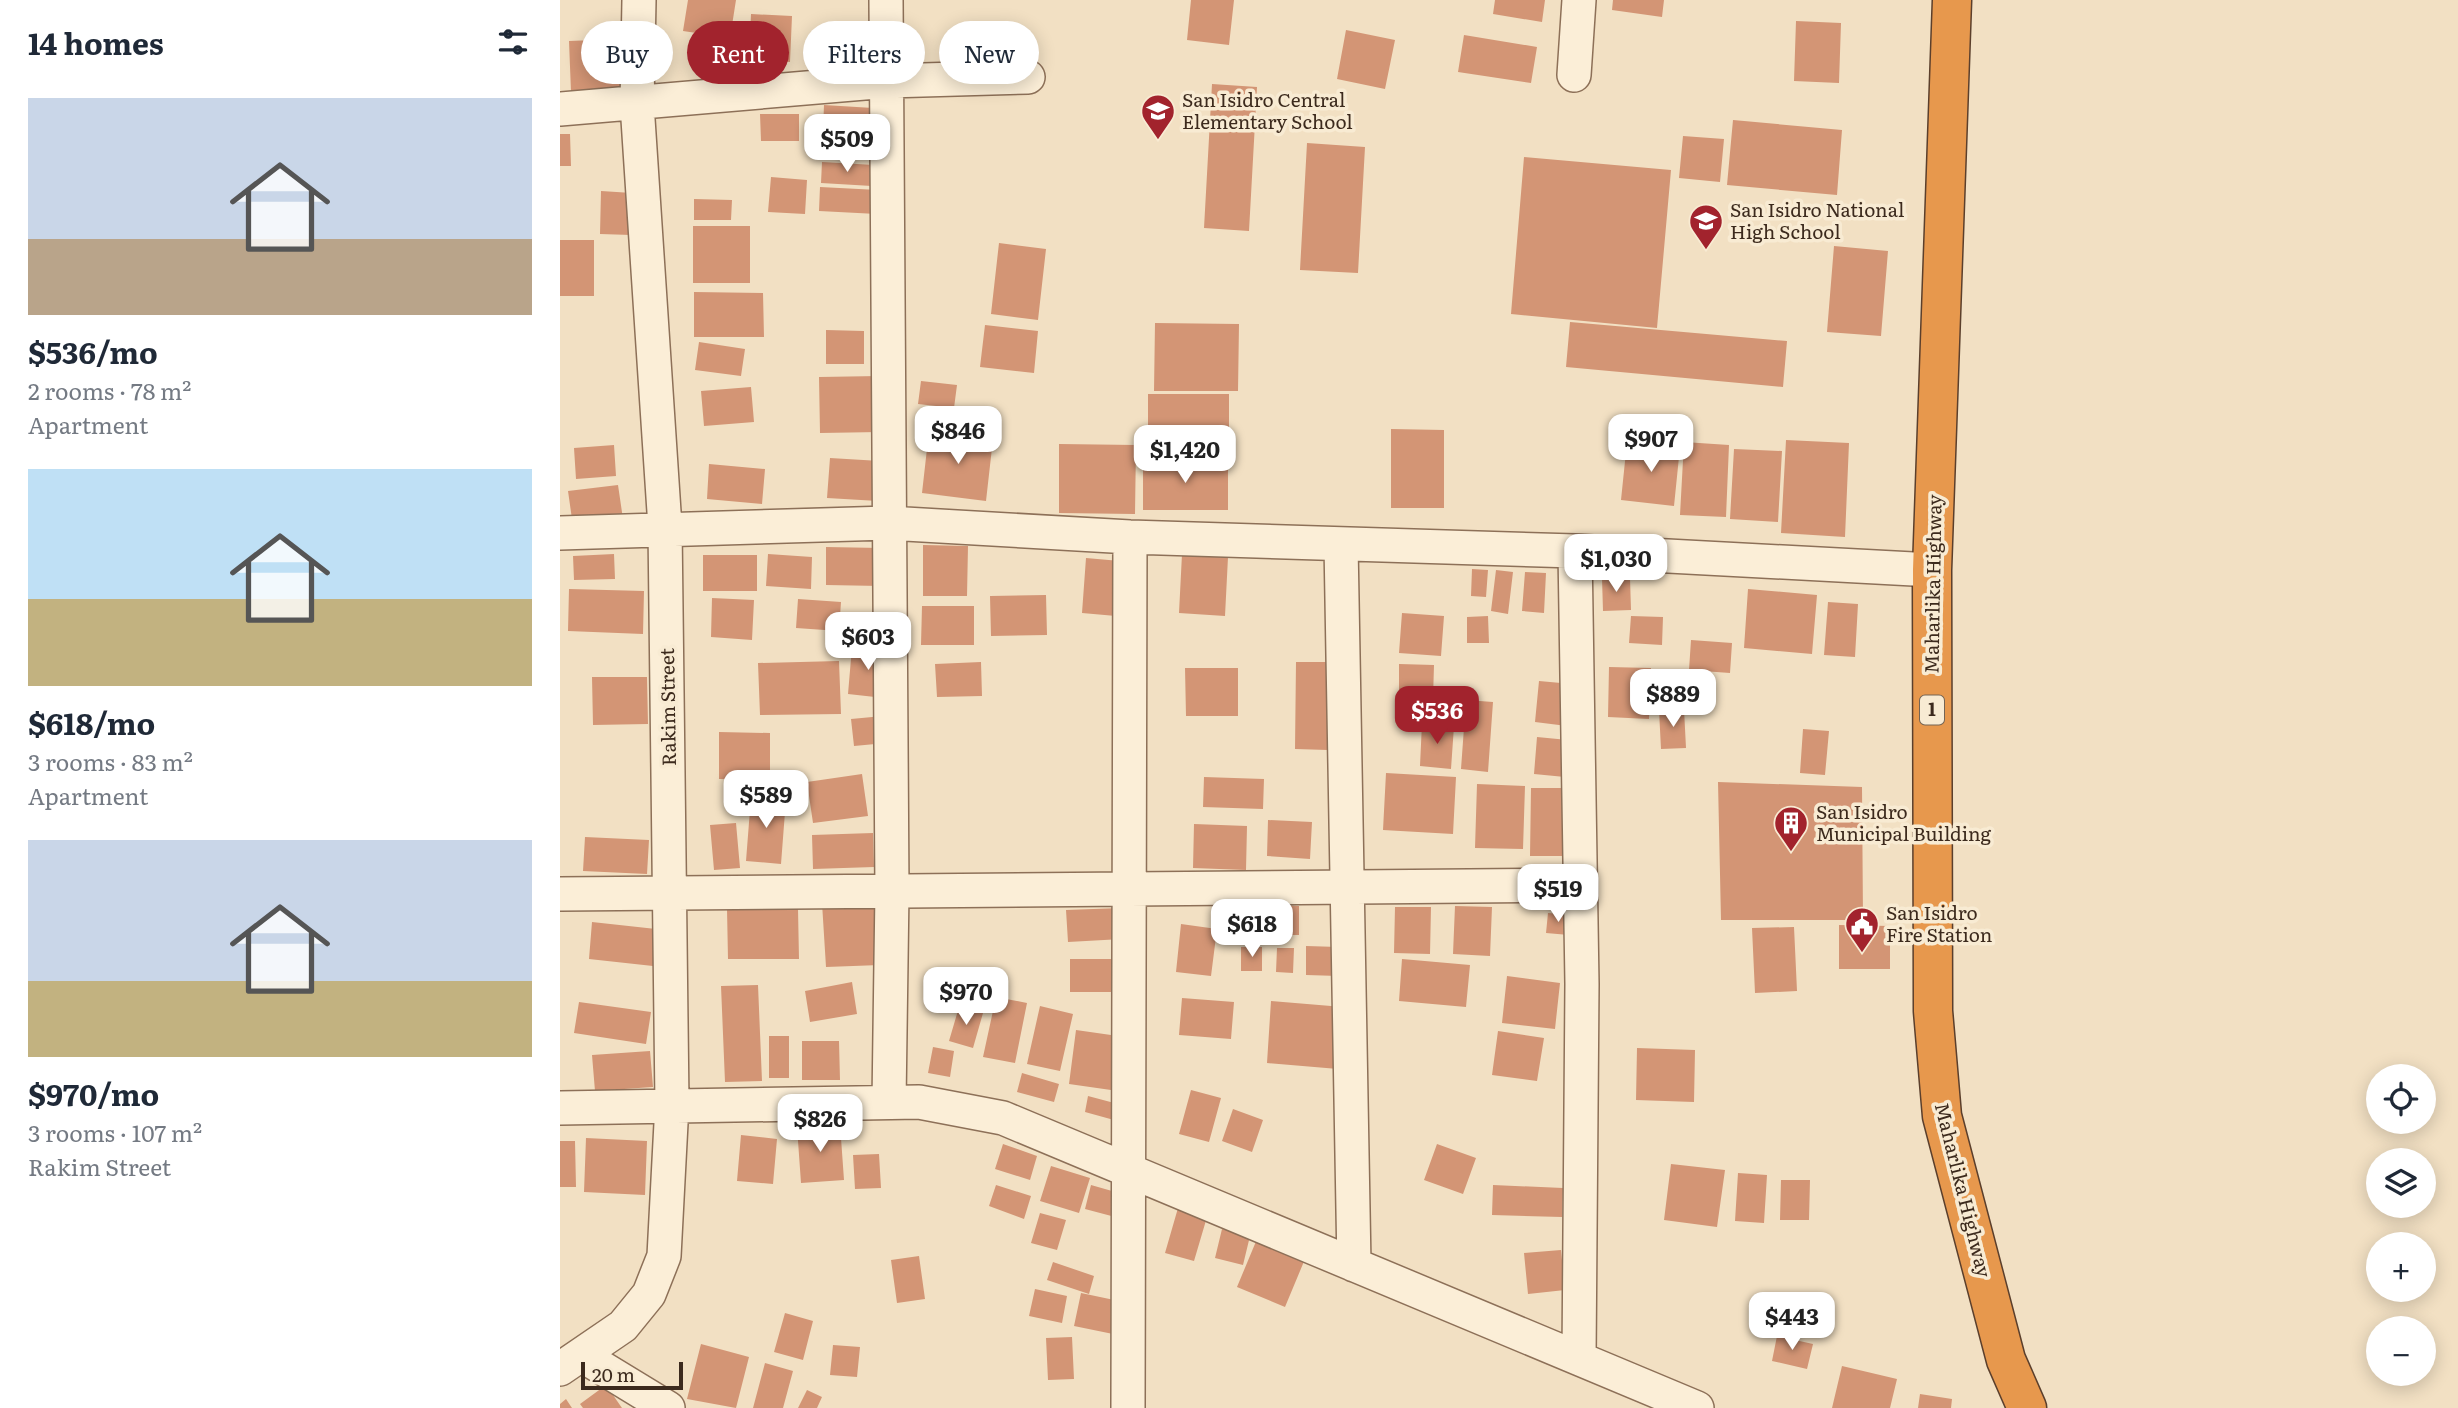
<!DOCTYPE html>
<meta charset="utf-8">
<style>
:root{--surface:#fff;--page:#f2f2f3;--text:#1f2937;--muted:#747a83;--accent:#a2232d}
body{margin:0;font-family:Literata,serif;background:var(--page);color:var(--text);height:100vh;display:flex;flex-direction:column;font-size:26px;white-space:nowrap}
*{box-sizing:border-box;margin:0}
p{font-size:23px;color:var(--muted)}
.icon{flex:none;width:38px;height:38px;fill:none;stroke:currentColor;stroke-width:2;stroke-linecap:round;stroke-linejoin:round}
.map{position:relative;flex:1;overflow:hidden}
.side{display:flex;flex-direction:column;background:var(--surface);width:560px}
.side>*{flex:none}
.hud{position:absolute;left:21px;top:21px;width:665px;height:63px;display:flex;gap:14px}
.buttons{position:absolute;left:1806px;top:1064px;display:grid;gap:14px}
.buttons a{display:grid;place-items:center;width:70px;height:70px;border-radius:50%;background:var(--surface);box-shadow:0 4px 18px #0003;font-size:35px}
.scale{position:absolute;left:21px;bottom:18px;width:102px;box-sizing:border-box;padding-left:7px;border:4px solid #3c2a1d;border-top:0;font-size:19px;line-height:24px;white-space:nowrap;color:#3c2a1d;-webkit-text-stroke:5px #f8ebd3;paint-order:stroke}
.price{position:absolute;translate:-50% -60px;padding:0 16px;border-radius:14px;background:#fff;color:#222;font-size:23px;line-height:46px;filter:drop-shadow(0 2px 4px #0008)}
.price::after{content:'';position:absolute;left:50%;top:42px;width:21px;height:16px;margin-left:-10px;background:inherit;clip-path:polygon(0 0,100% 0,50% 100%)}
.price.active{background:var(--accent);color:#fff}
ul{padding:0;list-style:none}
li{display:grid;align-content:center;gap:14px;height:371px;padding:0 28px}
li span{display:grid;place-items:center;height:217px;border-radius:0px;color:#555}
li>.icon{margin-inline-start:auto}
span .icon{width:126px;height:126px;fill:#fffc;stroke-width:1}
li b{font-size:30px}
h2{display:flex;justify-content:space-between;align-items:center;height:84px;padding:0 28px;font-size:30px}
.pill{padding:0 24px;border-radius:32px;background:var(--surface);box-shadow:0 4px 18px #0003;font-size:24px;line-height:63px}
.pill.active{background:var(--accent);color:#fff}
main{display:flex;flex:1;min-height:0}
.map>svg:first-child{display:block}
.building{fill:#d39575}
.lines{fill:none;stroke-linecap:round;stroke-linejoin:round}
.minor-casing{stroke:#8d7058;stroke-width:36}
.highway-casing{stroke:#5b3f2c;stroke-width:41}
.minor{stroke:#fbeed7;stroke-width:33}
.highway{stroke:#e7984d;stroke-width:38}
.labels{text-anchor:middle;stroke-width:7;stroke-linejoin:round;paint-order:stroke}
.shield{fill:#f8ebd3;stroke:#746454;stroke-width:2}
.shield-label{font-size:18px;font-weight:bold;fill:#3c2a1d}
.poi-label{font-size:19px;fill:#3c2a1d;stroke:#f8ebd3;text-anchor:start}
.street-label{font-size:19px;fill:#3c2a1d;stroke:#f8ebd3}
</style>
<main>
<section class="side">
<h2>14 homes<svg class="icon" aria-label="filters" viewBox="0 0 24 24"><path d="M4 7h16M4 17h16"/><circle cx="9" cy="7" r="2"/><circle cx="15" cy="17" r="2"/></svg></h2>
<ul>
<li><span style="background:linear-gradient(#c9d6e8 65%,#b9a48a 0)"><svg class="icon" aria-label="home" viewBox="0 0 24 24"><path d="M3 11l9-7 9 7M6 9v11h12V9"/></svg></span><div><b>$536/mo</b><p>2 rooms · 78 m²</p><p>Apartment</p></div></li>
<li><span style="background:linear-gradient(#bfe0f5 60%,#c2b280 0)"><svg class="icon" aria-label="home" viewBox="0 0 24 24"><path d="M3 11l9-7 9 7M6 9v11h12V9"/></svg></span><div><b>$618/mo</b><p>3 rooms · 83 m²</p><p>Apartment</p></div></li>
<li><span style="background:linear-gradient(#c9d6e8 65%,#c2b280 0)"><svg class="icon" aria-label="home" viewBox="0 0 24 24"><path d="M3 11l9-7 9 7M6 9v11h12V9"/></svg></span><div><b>$970/mo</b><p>3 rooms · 107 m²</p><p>Rakim Street</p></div></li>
</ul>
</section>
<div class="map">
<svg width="1898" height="1408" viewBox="0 0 1898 1408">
<rect width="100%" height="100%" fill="#f2e0c3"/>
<path class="building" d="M 128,0 L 176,0 L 170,38 L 123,31 Z
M 631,0 L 674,0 L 669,45 L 627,40 Z
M 935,0 L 985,0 L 982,22 L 933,14 Z
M 1053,0 L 1104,0 L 1102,17 L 1052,10 Z
M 191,14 L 232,16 L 230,62 L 189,59 Z
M 1236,21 L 1281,23 L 1279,83 L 1234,81 Z
M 786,30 L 835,40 L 825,89 L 777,79 Z
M 904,35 L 977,47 L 971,83 L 898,72 Z
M 60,39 L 63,91 L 11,92 L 9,41 Z
M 652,84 L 697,87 L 689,231 L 644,228 Z
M 264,105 L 313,108 L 313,133 L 263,131 Z
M 200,114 L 239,114 L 239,141 L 201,141 Z
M 1173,120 L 1282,130 L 1277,195 L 1167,185 Z
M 0,134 L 10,134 L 11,166 L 0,166 Z
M 1123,136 L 1164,139 L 1160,182 L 1119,178 Z
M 264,138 L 310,139 L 310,159 L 265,159 Z
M 747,143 L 805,147 L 798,273 L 740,270 Z
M 964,157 L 1111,170 L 1097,328 L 951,314 Z
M 262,162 L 314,165 L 312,186 L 261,183 Z
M 211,177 L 247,180 L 245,214 L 208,212 Z
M 260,187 L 318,190 L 317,214 L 259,211 Z
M 41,191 L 72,193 L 71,235 L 40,234 Z
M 134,199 L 172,200 L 171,220 L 134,220 Z
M 133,226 L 190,226 L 190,283 L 133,283 Z
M 0,240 L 34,240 L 34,296 L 0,296 Z
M 439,243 L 486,249 L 478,320 L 431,314 Z
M 1274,246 L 1328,251 L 1321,336 L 1267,332 Z
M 134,292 L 203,293 L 204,337 L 134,337 Z
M 1010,322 L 1227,341 L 1223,387 L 1006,367 Z
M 595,323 L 679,324 L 678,391 L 594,391 Z
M 425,325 L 478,331 L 474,373 L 420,367 Z
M 266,330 L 304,331 L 304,364 L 266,364 Z
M 139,342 L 185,349 L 181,376 L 135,370 Z
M 319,376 L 320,432 L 260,433 L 259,377 Z
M 361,381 L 397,385 L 394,408 L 358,404 Z
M 191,387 L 194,422 L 144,426 L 141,391 Z
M 588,394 L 669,394 L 669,457 L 588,457 Z
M 831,429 L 884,430 L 884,508 L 831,508 Z
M 369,431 L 433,439 L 426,501 L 362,493 Z
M 1226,440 L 1289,443 L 1285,537 L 1221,533 Z
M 1067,442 L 1120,447 L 1114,506 L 1061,500 Z
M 1124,442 L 1169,445 L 1166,517 L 1120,515 Z
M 499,444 L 576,445 L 575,514 L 499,513 Z
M 54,445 L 56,476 L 16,479 L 14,448 Z
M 1174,449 L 1222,451 L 1218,522 L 1170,519 Z
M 270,458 L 320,461 L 318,501 L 267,498 Z
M 583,460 L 668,461 L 668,510 L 583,510 Z
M 149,464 L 205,469 L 202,504 L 147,499 Z
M 58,485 L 63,519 L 13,526 L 8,491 Z
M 363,545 L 408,546 L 407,596 L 363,596 Z
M 266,547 L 321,548 L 321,586 L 266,585 Z
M 54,554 L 55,579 L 14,580 L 13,556 Z
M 208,554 L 252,557 L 251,589 L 206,586 Z
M 622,554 L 668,557 L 665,616 L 619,613 Z
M 143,555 L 197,555 L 197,591 L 143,591 Z
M 526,558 L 560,561 L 556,616 L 522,613 Z
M 912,569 L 928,570 L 926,597 L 911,596 Z
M 936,570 L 953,572 L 948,614 L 931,611 Z
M 965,572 L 986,573 L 984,613 L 962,611 Z
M 1042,578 L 1070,578 L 1071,610 L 1043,611 Z
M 9,589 L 84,591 L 83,634 L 8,631 Z
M 1188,589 L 1257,595 L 1252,654 L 1184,648 Z
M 486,595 L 487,635 L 431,636 L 430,596 Z
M 152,598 L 194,600 L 192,640 L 151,637 Z
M 238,599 L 281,602 L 279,631 L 236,628 Z
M 1268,602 L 1298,604 L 1295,657 L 1264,655 Z
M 362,606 L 414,606 L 414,645 L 361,645 Z
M 842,613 L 884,616 L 881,656 L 839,653 Z
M 928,616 L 929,643 L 907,643 L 907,617 Z
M 1071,616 L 1103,617 L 1102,645 L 1069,643 Z
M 1131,640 L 1172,643 L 1170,673 L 1129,670 Z
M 292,647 L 328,651 L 324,698 L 288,694 Z
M 279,661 L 281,714 L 200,715 L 198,663 Z
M 421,662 L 422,696 L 377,697 L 375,664 Z
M 736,662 L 769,662 L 768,750 L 735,749 Z
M 839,664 L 874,665 L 873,699 L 839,698 Z
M 1049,667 L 1091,668 L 1089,719 L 1048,717 Z
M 625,668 L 678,668 L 678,716 L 626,716 Z
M 32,677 L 87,677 L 88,724 L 33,725 Z
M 979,681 L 1012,684 L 1007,726 L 975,722 Z
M 906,700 L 933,702 L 928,772 L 901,769 Z
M 1124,709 L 1126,748 L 1101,749 L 1099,710 Z
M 323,716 L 326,743 L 294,746 L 291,719 Z
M 862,723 L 894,726 L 891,769 L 860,766 Z
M 1243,729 L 1269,731 L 1265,775 L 1240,773 Z
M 159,732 L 210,733 L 210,780 L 159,779 Z
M 977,737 L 1008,740 L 1005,777 L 974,774 Z
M 826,773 L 896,777 L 893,834 L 823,830 Z
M 302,774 L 308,816 L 253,823 L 247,782 Z
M 644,777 L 704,779 L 703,809 L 643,807 Z
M 1158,782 L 1302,787 L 1303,920 L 1161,920 Z
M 917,784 L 965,786 L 963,849 L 915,848 Z
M 971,788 L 1004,788 L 1003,856 L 970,856 Z
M 191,797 L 226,799 L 221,864 L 186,861 Z
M 708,820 L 752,822 L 750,859 L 707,856 Z
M 176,823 L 180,868 L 154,870 L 150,825 Z
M 634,824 L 687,826 L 686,870 L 633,868 Z
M 313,833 L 314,867 L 253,869 L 252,835 Z
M 25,837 L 89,840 L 87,874 L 23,871 Z
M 317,901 L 320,965 L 266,967 L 262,903 Z
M 718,905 L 739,906 L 739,935 L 718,935 Z
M 895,906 L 932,907 L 930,956 L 893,954 Z
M 835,907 L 871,907 L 870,954 L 834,953 Z
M 561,908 L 562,939 L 508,942 L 506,910 Z
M 167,909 L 238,909 L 239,959 L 168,959 Z
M 685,909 L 705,909 L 705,935 L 685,935 Z
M 663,910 L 680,911 L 678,937 L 661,936 Z
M 988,913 L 1011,915 L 1009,935 L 986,933 Z
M 32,922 L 96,929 L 93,966 L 29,959 Z
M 621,924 L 657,929 L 651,976 L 616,972 Z
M 1279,925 L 1330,926 L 1330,969 L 1279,969 Z
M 1234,927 L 1237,991 L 1195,993 L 1192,928 Z
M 746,946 L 779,947 L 779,976 L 746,975 Z
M 681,947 L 702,947 L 702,971 L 681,971 Z
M 717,948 L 734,948 L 733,973 L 716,972 Z
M 510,959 L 560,959 L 561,992 L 510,992 Z
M 842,959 L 910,965 L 906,1007 L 839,1001 Z
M 947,976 L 1000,983 L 995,1029 L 942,1023 Z
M 292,982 L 297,1014 L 250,1022 L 245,991 Z
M 198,985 L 202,1081 L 165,1082 L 161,986 Z
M 436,997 L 467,1003 L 455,1063 L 423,1057 Z
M 622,998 L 674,1002 L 671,1039 L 619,1035 Z
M 711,1001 L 783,1007 L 778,1069 L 707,1063 Z
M 19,1002 L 91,1012 L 86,1044 L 14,1033 Z
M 480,1006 L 513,1014 L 500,1071 L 467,1064 Z
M 399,1007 L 423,1013 L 413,1048 L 389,1041 Z
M 516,1030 L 565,1037 L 558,1091 L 509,1084 Z
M 938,1031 L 984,1038 L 977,1081 L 932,1075 Z
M 209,1036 L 229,1036 L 229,1078 L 209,1078 Z
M 242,1041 L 279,1041 L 280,1080 L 242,1080 Z
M 373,1047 L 394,1051 L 390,1077 L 368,1073 Z
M 1077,1048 L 1135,1050 L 1134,1102 L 1076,1100 Z
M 90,1051 L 93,1087 L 35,1091 L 32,1055 Z
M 462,1073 L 499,1084 L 494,1102 L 457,1092 Z
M 631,1090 L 661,1098 L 649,1142 L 619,1134 Z
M 528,1096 L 558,1104 L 554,1120 L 525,1112 Z
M 673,1109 L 703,1120 L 692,1152 L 662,1141 Z
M 280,1124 L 284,1180 L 241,1183 L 237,1127 Z
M 181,1135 L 217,1139 L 213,1184 L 177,1181 Z
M 26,1138 L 87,1141 L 85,1195 L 24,1192 Z
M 0,1141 L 15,1141 L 16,1187 L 0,1187 Z
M 443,1144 L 477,1156 L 470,1180 L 435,1169 Z
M 877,1144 L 916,1158 L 903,1194 L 864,1180 Z
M 319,1154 L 321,1188 L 295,1189 L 293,1155 Z
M 1111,1164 L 1165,1170 L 1157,1227 L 1104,1220 Z
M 491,1166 L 530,1178 L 519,1213 L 480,1201 Z
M 1178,1173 L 1207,1175 L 1204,1223 L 1175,1221 Z
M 1221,1180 L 1250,1180 L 1249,1220 L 1220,1220 Z
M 436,1185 L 471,1196 L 464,1219 L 429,1206 Z
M 531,1185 L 566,1195 L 559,1218 L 525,1209 Z
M 933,1185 L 1003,1188 L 1002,1217 L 932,1215 Z
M 618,1208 L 647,1217 L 634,1261 L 605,1253 Z
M 480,1213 L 506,1220 L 497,1250 L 471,1243 Z
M 662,1229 L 690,1236 L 683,1265 L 655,1258 Z
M 697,1239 L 745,1259 L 725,1307 L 677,1287 Z
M 1001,1250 L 1005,1290 L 968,1294 L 964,1253 Z
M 359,1256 L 365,1299 L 337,1303 L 331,1260 Z
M 493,1262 L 534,1276 L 529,1294 L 487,1280 Z
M 475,1289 L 507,1296 L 502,1323 L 469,1316 Z
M 521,1293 L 559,1301 L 553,1334 L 514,1326 Z
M 225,1313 L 253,1321 L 243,1360 L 214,1352 Z
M 1217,1336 L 1253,1344 L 1247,1369 L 1212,1361 Z
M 512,1337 L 514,1379 L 488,1380 L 486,1338 Z
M 141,1344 L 189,1357 L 176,1408 L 127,1399 Z
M 273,1345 L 300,1347 L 297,1377 L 270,1375 Z
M 205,1363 L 233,1371 L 223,1408 L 193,1408 Z
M 1282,1366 L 1337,1379 L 1330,1408 L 1272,1408 Z
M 46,1385 L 62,1408 L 23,1408 L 20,1404 Z
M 247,1390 L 262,1397 L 257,1408 L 238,1408 Z
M 1360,1394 L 1392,1399 L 1391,1408 L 1358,1408 Z
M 6,1399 L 12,1408 L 0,1408 L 0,1404 Z"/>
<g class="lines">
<g class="minor-casing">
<path id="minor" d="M 326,0 L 332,891 L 329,1102
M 1014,75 L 1019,0
M 0,109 L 328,81 L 468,77
M 0,533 L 328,523 L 570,537 L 1015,551 L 1372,570
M 781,544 L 794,1265
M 1015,551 L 1022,984 L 1019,1358
M 0,894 L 1020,885
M 0,1108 L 359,1102 L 443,1118 L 1137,1408
M 21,1355 L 108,1408
M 0,1369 L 63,1326 L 89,1294 L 104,1256 L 112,1104 L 105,527 L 77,104 L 79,0
M 568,1408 L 570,537"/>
</g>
<g class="highway-casing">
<path id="highway" d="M 1392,0 L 1372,570 L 1373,1011 L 1382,1116 L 1446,1360 L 1467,1408"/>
</g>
<use href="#minor" class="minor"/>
<use href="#highway" class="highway"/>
</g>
<defs>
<g id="school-pin" transform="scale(1.75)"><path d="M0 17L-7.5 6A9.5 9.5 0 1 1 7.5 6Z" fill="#a2232d" stroke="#f8ebd3"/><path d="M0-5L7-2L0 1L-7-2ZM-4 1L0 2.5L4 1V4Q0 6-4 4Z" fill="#fff"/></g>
<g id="building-pin" transform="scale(1.75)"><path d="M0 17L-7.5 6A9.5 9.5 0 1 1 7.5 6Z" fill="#a2232d" stroke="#f8ebd3"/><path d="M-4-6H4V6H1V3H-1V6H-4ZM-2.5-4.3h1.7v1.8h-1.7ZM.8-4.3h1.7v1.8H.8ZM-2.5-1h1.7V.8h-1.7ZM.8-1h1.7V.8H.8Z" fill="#fff"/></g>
<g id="civic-pin" transform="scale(1.75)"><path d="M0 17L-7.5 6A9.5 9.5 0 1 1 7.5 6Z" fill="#a2232d" stroke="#f8ebd3"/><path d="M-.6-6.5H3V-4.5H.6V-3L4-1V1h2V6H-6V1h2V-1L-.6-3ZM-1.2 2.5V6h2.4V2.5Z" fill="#fff"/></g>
</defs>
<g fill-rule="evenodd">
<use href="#school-pin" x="598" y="111"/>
<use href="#school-pin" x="1146" y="221"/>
<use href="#building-pin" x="1231" y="823"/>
<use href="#civic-pin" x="1302" y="924"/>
</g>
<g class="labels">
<rect class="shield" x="1360" y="695.5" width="24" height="29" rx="5"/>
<g class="shield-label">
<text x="1372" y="716">1</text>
</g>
<g class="poi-label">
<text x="622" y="107">San Isidro Central<tspan x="622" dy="22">Elementary School</tspan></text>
<text x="1170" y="217">San Isidro National<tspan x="1170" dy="22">High School</tspan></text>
<text x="1256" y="819">San Isidro<tspan x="1256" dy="22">Municipal Building</tspan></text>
<text x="1326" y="920">San Isidro<tspan x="1326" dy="22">Fire Station</tspan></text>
</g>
<g class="street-label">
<text transform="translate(1373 584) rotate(-89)" y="7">Maharlika Highway</text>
<text transform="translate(108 707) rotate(-91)" y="7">Rakim Street</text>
<text transform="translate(1403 1190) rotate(76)" y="7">Maharlika Highway</text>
</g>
</g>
</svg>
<div class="buttons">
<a><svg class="icon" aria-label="locate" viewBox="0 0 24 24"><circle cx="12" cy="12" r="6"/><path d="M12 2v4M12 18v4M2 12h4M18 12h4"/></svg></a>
<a><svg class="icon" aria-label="layers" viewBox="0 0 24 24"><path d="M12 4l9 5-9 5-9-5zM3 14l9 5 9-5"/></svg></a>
<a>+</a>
<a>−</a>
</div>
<div class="scale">20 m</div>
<b class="price" style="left:287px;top:174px">$509</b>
<b class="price" style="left:398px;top:466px">$846</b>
<b class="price" style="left:1091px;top:474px">$907</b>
<b class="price" style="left:625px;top:485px">$1,420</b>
<b class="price" style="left:1056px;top:594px">$1,030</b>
<b class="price" style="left:308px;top:672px">$603</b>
<b class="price" style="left:1113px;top:729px">$889</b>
<b class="price active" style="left:877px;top:746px">$536</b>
<b class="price" style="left:206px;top:830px">$589</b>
<b class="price" style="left:998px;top:924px">$519</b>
<b class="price" style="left:692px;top:959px">$618</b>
<b class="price" style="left:406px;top:1027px">$970</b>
<b class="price" style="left:260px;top:1154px">$826</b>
<b class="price" style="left:1232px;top:1352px">$443</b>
<div class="hud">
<a class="pill">Buy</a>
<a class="pill active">Rent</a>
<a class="pill">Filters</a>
<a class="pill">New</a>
</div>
</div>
</main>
